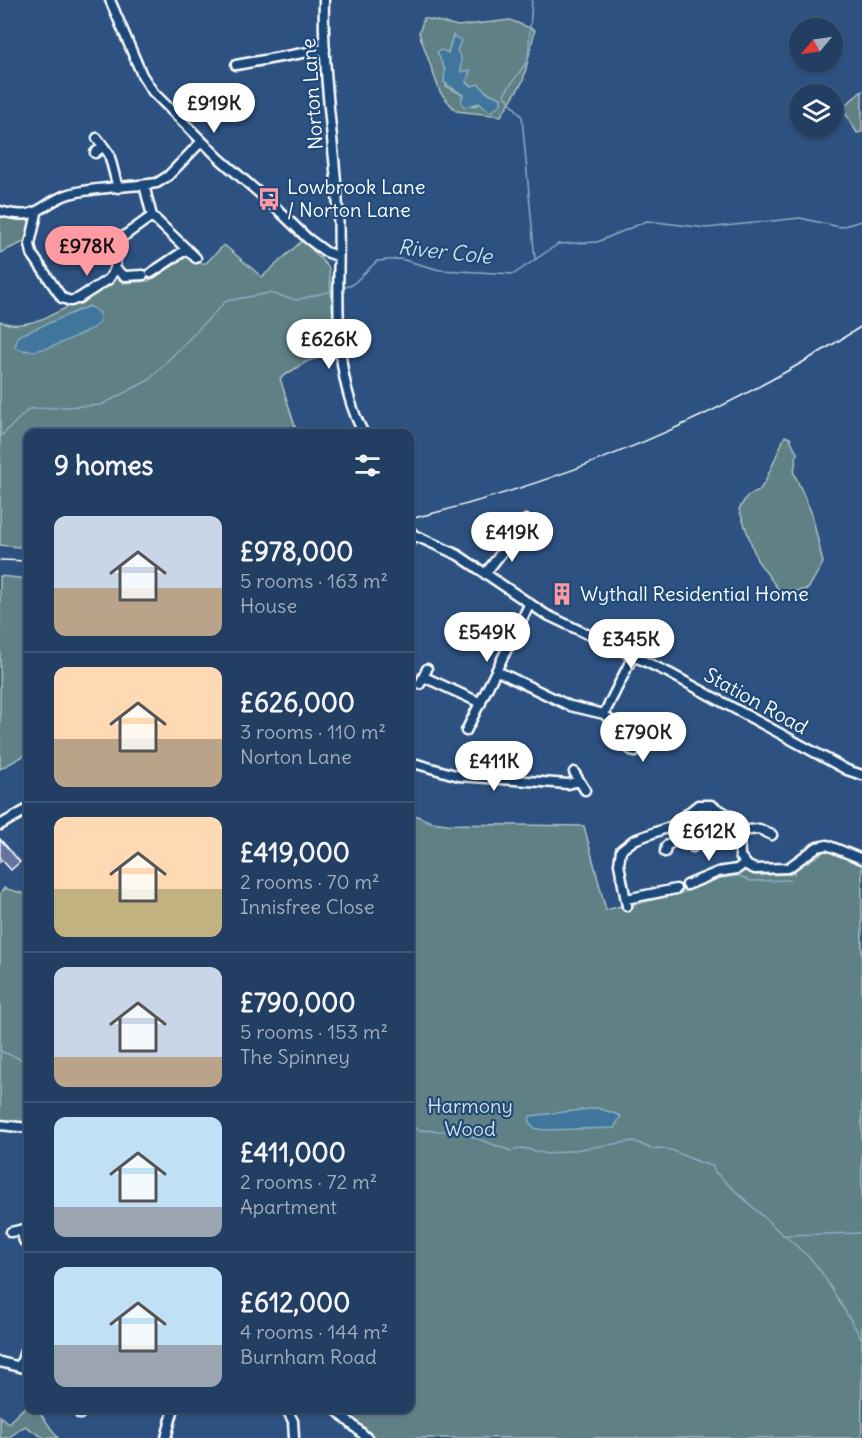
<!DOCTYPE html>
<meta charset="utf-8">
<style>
:root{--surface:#223e62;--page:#2e496b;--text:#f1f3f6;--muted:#a2aebe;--line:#3f5777;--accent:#ff9aa2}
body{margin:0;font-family:Delius,sans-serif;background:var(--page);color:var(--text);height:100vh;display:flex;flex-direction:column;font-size:22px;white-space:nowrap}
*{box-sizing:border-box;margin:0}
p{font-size:20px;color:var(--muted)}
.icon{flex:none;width:33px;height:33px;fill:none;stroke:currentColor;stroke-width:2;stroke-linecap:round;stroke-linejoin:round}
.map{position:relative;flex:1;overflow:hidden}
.details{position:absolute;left:24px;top:429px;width:390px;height:984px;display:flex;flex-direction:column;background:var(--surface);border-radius:12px;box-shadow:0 2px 4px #0004,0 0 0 2px var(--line)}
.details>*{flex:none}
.needle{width:39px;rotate:241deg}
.tools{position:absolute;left:789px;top:18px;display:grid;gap:12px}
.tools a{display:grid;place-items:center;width:54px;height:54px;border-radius:50%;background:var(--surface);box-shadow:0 2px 4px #0004,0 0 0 2px var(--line);font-size:30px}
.price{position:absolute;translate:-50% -51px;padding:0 14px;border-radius:21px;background:#fff;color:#222;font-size:20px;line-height:39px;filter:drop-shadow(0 2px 3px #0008)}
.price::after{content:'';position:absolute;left:50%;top:36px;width:18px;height:14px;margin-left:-9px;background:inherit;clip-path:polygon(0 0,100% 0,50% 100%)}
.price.selected{background:var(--accent);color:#111}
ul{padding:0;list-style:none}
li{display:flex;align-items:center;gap:18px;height:150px;padding:0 30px}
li+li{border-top:2px solid var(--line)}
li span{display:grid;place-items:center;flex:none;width:168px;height:120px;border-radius:12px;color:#555}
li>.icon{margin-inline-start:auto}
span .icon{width:72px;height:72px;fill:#fffc;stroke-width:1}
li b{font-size:26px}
h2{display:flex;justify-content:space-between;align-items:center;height:72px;padding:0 30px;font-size:26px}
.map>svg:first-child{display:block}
.green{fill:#5f8084;stroke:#afc0c2;stroke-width:1.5;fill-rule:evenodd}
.water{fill:#3f769b;stroke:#8cadc3;stroke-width:1.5}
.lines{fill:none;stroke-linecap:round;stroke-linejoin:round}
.stream{stroke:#8cadc3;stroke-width:1.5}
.building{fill:#6373a1;stroke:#fff;stroke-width:1.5}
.minor-casing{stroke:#fff;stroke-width:13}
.minor{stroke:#1f4a7a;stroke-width:8}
.rail{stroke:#fff;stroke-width:1.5}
.labels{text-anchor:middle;stroke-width:4.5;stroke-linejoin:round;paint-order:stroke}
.street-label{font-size:20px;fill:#fff;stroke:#1f4a7a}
.poi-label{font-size:20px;fill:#fff;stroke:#1f4a7a;text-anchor:start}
.park-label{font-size:20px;fill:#d7dfe0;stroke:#1f4a7a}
.water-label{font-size:21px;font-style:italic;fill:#cfdde6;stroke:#1f4a7a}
</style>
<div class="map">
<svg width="862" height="1438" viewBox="0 0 862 1438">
<rect width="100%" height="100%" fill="#2d5282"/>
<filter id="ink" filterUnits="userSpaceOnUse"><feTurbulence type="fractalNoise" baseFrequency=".0167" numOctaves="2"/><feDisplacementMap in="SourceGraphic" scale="12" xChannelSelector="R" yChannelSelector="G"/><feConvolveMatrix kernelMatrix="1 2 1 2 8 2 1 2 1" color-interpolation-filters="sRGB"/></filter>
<g filter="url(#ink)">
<path class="green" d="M 424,18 L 458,26 L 510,20 L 535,30 L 523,81 L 501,116 L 456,111 L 440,92 L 419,33 ZM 453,36 L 461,72 L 469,75 L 466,83 L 501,98 L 485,108 L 481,103 L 473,106 L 463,95 L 446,86 L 444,65 Z
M 862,91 L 862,132 L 857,133 L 842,108 Z
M 0,214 L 30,219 L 26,241 L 0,253 Z
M 303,240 L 329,268 L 336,351 L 306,362 L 280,378 L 297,433 L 28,434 L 28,548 L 0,545 L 0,321 C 32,337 90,293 115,275 L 123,283 L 148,281 L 186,257 L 196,263 L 206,263 L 224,245 L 262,277 Z
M 785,436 L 790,438 L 797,453 L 794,473 L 812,514 L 823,563 L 808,589 L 781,593 L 757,560 L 739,509 L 747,496 L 759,491 L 765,482 Z
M 0,576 L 28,579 L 28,744 L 27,754 L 0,769 Z
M 410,813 L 431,822 L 447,824 L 584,826 L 606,910 L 677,891 L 744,867 L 755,875 L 794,874 L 796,869 L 828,849 L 862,863 L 862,1438 L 376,1438 L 343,1409 L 410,1408 Z
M 4,888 L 28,895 L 28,1124 L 0,1121 L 0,894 Z
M 28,1404 L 28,1408 L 37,1409 L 58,1438 L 44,1438 L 25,1426 L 8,1438 L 0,1438 L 0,1416 L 8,1423 Z"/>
<path class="water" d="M 453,36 L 461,40 L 457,51 L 461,57 L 461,72 L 470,70 L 466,83 L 472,86 L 479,84 L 486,92 L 501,98 L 501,104 L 491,112 L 479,103 L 465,107 L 461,103 L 463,95 L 444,82 L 445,70 L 437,52 L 442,50 L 448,53 Z
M 89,306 L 100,313 L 99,323 L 93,328 C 73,337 36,360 15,347 L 18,336 Z
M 598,1108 L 621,1116 L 614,1128 L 544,1130 L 534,1128 L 529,1122 L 530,1116 Z"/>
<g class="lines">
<path class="stream" d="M 532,0 L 528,60 L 504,94 L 522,117 L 535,260
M 342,288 L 352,285 L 377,261 L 400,259 L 440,270 L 514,274 L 558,244 L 597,242 L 647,221 L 707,228 L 800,218 L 840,227 L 862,221
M 0,437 L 29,409 L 101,405 L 149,380 L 226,301 L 270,293 L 296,300 L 335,290
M 421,818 L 430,822
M 431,822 L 436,823
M 633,905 L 681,893 L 721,878 L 739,876 L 751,881 L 790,880
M 0,1051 L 28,1062
M 410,1122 L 417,1130 L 459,1132 L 511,1151 L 523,1148 L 547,1154 L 634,1141 L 651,1149 C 672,1144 692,1163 713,1166 L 715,1172 L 783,1235 L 862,1233
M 784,1235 L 812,1260 L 822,1273 L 862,1339"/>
</g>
<path class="building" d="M 0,839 L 20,862 L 11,870 L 2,860 L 0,862 Z"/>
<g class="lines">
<g class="minor-casing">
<path id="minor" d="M 110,0 L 142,75 L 153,92 L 220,159 L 274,206 L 307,238 L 326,252 L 337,256
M 324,0 C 322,70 334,140 338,209 C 342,284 327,365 364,434
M 236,65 L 325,49
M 97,138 L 109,154 L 118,188
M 95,153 L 103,146
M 144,185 L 152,216 L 196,258
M 0,211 C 42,222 38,204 69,194 C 93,187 131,187 157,183 L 168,176 L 202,141
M 37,213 L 30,244 L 32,254 L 62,298 L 71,301 L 79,298 L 109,279 L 115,269 L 117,241 L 152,216
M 115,269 L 125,276 L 143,275
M 151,273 L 187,249
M 410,530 L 414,535 L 458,555 L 545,614 L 669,673 L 847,770 L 862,775
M 519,530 L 526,520
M 410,543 L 414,535
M 485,574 L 519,530 L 536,544
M 497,671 L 570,706 L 604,714 L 633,656
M 424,677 L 481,703
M 420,684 L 427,669
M 604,714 L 618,728 L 630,749 L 635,752 L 642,747 L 639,738 L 618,728
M 466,731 L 529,605
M 410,762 L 459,776 L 568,784 L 579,781
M 574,772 L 585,790
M 0,825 L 28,809
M 739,831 L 759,829 L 772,835
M 676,840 L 687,835 L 693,847
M 665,852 L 666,846 L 676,840 L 669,827
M 687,885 L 718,872 L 737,869 L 745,863
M 626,899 L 676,889
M 627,906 L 619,864 L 621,850 L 634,840 L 672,826 L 698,805 L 711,805 L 734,818 L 739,833 L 740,856 L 748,866 L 755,869 L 788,868 L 817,847 L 827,845 L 862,859
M 0,1125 L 28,1128
M 21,1230 L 24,1241
M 11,1232 L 28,1228
M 0,1362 L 28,1369
M 20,1366 L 28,1342
M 286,1408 L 293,1421 L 294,1438
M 334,1408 L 367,1438
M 80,1414 L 81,1408
M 166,1438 L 174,1408"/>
</g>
<use href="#minor" class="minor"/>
<path class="rail" d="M 410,519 C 569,481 724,415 862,326
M 0,560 L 28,561"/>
</g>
</g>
<defs>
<g id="bus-bare" transform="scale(1.8)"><path d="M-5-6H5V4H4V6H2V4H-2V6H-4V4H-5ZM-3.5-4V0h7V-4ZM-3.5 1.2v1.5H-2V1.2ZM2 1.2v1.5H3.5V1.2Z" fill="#ff9aa2" stroke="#1f4a7a" stroke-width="2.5" paint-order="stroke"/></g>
<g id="building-bare" transform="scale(1.8)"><path d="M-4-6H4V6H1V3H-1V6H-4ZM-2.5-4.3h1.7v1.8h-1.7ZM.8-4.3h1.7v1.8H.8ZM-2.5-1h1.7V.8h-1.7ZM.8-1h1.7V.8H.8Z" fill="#ff9aa2" stroke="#1f4a7a" stroke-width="2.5" paint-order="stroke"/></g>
</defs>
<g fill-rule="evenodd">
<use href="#bus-bare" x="269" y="199"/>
<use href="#building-bare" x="562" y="594"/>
</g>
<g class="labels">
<g class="street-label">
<text transform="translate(312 94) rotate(-94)" y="7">Norton Lane</text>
<text transform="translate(756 701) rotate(29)" y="7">Station Road</text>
</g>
<g class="poi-label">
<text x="287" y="194">Lowbrook Lane<tspan x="287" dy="23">/ Norton Lane</tspan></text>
<text x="580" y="601">Wythall Residential Home</text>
</g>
<g class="park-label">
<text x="470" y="1113">Harmony<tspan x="470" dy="23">Wood</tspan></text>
</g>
<g class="water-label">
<text transform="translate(445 252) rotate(6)" y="7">River Cole</text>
</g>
</g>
</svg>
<div class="tools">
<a><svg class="needle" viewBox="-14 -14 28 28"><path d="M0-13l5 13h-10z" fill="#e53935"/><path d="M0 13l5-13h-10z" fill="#a2aebe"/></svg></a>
<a><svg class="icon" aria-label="layers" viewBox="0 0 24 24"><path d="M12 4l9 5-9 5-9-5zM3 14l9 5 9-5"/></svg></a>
</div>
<b class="price" style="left:214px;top:134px">£919K</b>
<b class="price selected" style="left:87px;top:277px">£978K</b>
<b class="price" style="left:329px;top:370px">£626K</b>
<b class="price" style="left:512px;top:563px">£419K</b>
<b class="price" style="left:487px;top:663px">£549K</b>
<b class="price" style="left:631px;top:670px">£345K</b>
<b class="price" style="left:643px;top:763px">£790K</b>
<b class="price" style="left:494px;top:792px">£411K</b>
<b class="price" style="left:709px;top:862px">£612K</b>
<section class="details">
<h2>9 homes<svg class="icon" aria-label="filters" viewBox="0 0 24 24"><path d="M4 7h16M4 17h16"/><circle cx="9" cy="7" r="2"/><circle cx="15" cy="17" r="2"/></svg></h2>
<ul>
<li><span style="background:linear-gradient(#c9d6e8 60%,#b9a48a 0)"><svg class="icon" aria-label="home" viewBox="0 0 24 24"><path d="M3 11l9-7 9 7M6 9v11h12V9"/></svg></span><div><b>£978,000</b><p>5 rooms · 163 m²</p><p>House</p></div></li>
<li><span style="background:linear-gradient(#ffd9b3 60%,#b9a48a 0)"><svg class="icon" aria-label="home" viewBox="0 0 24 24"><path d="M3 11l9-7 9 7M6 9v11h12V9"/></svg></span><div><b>£626,000</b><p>3 rooms · 110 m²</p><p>Norton Lane</p></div></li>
<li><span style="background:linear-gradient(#ffd9b3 60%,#c2b280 0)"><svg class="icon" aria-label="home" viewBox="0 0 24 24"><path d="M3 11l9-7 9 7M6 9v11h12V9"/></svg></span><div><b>£419,000</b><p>2 rooms · 70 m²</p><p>Innisfree Close</p></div></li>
<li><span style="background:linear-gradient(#c9d6e8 75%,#b9a48a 0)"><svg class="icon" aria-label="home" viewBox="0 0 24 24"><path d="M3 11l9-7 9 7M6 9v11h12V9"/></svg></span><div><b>£790,000</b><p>5 rooms · 153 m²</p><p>The Spinney</p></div></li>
<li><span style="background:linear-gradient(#bfe0f5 75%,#9aa5b1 0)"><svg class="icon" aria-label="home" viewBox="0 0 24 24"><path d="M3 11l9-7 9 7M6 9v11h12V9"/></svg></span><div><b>£411,000</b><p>2 rooms · 72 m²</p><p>Apartment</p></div></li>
<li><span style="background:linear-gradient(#bfe0f5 65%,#9aa5b1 0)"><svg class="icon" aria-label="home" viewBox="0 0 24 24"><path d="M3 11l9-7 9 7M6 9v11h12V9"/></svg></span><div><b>£612,000</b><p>4 rooms · 144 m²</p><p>Burnham Road</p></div></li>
</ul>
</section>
</div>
